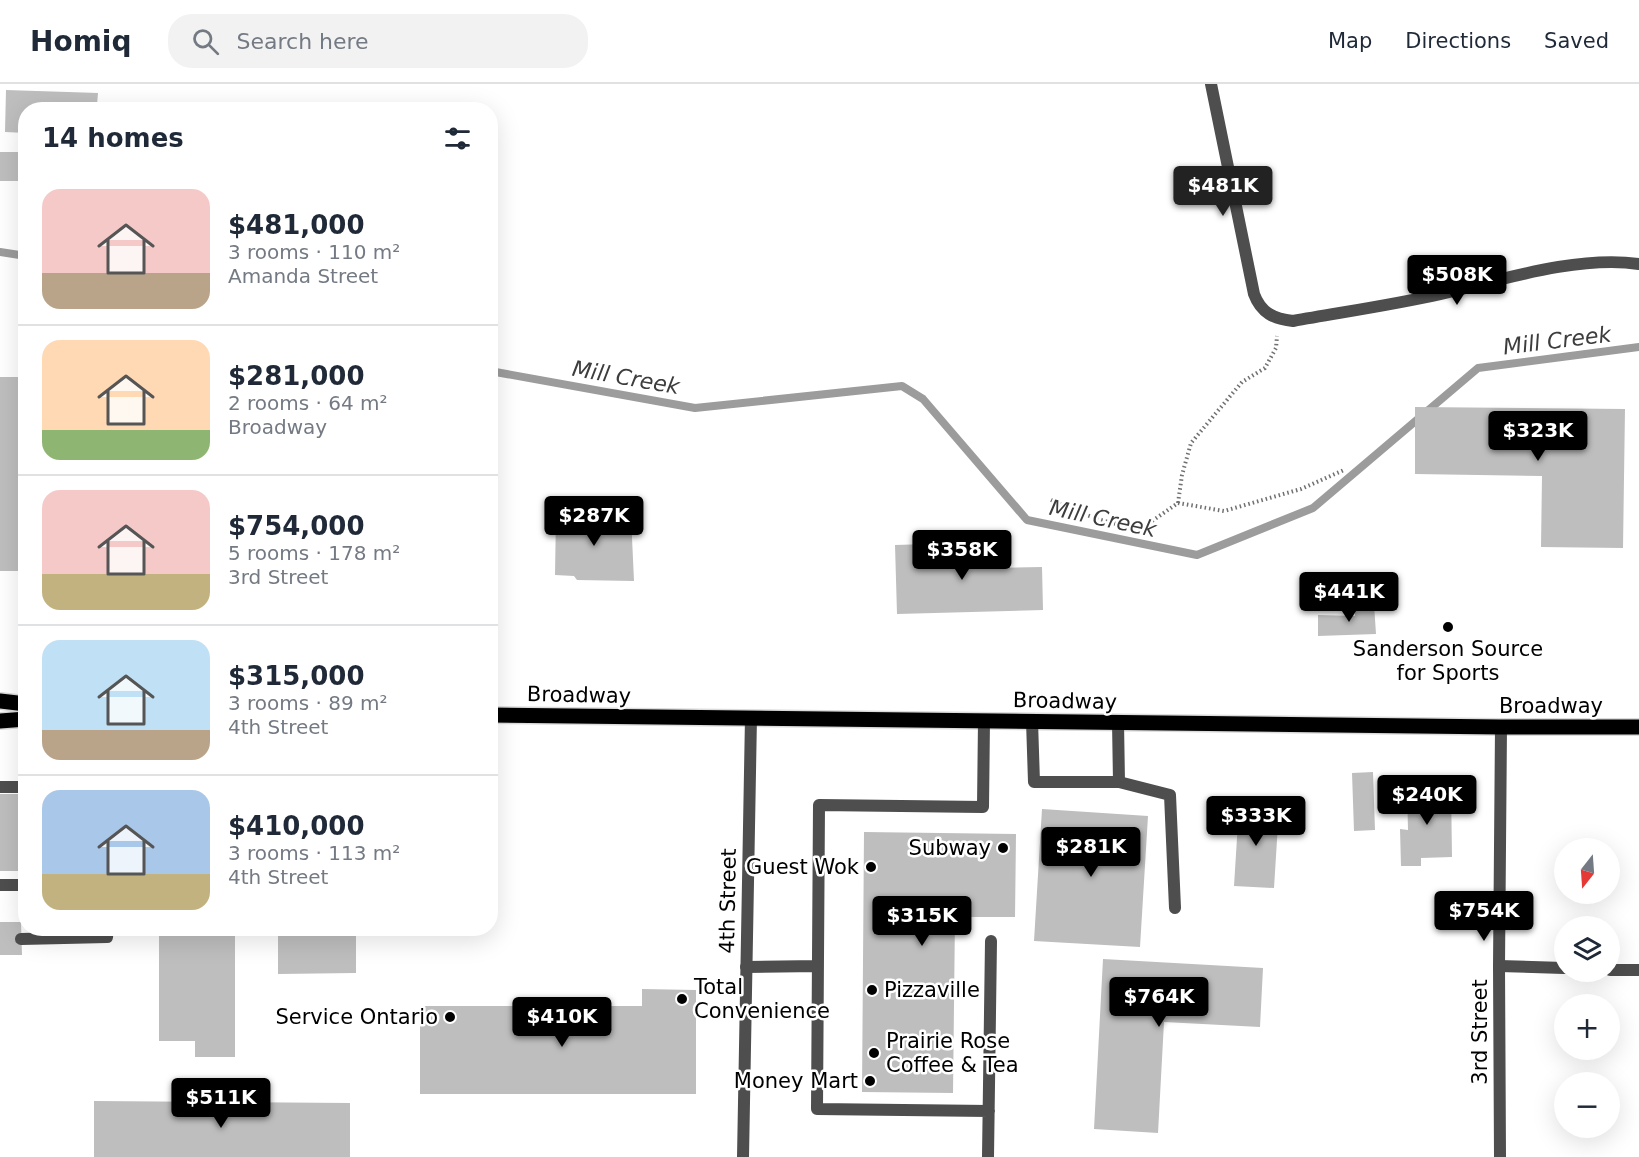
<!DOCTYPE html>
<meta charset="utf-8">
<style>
:root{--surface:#fff;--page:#f2f2f3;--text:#1f2937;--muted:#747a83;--line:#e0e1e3;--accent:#000}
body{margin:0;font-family:"DejaVu Sans",sans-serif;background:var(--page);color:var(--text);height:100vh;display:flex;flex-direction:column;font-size:22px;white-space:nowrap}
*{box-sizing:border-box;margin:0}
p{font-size:20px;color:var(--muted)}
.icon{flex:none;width:33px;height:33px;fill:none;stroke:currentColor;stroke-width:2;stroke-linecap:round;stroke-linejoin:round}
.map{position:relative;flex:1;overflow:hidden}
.details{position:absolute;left:18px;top:18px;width:480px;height:834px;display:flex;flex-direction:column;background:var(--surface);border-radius:24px;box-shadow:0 6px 24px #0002}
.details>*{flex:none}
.needle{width:39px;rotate:197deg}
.controls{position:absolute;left:1554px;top:754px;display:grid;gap:12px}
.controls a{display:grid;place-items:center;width:66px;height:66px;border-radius:50%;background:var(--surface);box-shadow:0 6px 24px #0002;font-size:30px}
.price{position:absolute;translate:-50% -51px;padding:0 14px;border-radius:6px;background:var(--accent);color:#fff;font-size:20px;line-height:39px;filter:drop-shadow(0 2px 3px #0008)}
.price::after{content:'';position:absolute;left:50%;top:36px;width:18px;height:14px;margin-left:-9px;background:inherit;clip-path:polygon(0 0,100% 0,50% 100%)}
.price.on{background:#222;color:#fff}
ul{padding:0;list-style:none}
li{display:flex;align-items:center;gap:18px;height:150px;padding:0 24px}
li+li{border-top:2px solid var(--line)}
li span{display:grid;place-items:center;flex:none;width:168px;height:120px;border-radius:18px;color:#555}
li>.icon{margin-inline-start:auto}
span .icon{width:72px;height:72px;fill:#fffc;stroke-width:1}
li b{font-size:26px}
h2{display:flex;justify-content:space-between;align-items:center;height:72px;padding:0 24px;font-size:26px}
header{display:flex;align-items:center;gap:36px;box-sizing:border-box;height:84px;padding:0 30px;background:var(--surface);border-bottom:2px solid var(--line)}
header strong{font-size:28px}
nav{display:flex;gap:33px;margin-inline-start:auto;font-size:21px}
.search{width:420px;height:54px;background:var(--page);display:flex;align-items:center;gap:15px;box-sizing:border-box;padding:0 21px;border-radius:24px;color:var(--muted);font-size:22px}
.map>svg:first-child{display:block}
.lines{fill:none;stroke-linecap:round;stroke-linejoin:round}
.stream{stroke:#9c9c9c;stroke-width:8}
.building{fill:#bebebe}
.primary-casing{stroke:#dbdbdb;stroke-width:18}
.path{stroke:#707070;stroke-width:4;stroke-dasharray:1.5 3;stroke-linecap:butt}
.lane{stroke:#4e4e4e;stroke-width:12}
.street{stroke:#4e4e4e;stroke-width:12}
.primary{stroke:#000;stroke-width:15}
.poi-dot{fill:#000;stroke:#fff;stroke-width:2}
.labels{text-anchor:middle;stroke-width:5;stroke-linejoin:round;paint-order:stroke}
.poi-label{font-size:21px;fill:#000;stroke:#fff;text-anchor:end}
.street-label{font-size:21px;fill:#000;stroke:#fff}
.water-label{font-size:22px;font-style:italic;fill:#3d3d3d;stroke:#fff}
</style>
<header>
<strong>Homiq</strong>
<div class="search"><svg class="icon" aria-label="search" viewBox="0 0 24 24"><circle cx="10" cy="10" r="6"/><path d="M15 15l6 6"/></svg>Search here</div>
<nav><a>Map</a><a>Directions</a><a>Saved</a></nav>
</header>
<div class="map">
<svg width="1639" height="1073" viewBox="0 0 1639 1073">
<rect width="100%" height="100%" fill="#fff"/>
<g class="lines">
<path class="stream" d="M 0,168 L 26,172
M 490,287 L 695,324 L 902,302 L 923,315 L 1027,436 L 1197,471 L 1313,424 L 1478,284 L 1639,263"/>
</g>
<path class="building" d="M 6,6 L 98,9 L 97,21 L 118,22 L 118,26 L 26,26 L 26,49 L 5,48 Z
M 0,68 L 26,68 L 26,97 L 0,97 Z
M 0,293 L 26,293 L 26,487 L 0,487 Z
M 1415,323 L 1625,325 L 1623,464 L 1541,463 L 1542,392 L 1415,390 Z
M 556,430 L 631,432 L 634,497 L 577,496 L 574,492 L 555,491 Z
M 991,458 L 992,484 L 1042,483 L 1043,526 L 897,530 L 895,461 Z
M 1355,520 L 1374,520 L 1376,550 L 1318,552 L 1318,531 L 1355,532 Z
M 1373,688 L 1375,746 L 1354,747 L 1352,689 Z
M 1451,704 L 1452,773 L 1421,774 L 1421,782 L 1401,782 L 1400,745 L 1408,746 L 1407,705 Z
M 0,710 L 26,710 L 26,787 L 0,787 Z
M 1239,722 L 1279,724 L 1274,804 L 1234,802 Z
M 1042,725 L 1148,732 L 1140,863 L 1034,857 Z
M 864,748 L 1016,750 L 1015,833 L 955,833 L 953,1009 L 862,1008 Z
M 0,838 L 21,838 L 22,871 L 0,871 Z
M 159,844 L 235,844 L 235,973 L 195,973 L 195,957 L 159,957 Z
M 278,844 L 356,844 L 356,889 L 278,890 Z
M 1103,875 L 1263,884 L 1260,943 L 1164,938 L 1158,1049 L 1094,1045 Z
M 642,905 L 696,906 L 696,1010 L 420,1010 L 420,922 L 642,922 Z
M 94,1017 L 350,1019 L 350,1073 L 94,1073 Z"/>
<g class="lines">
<g class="primary-casing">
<path id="primary" d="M 0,617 L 26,620
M 490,631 L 1501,643 L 1639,643
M 0,637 L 26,635"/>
</g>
<path class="path" d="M 1051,416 C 1081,430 1109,441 1142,444 L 1178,419 L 1224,427 L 1301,405 L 1344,386
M 1178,419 L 1182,391 L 1191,359 L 1242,298 L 1265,284 L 1276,264 L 1277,252"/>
<path class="lane" d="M 984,637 L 983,723 L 819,721 L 817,1025 L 989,1027
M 1032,637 L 1034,698 L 1119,698 L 1170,711 L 1175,824
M 1118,638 L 1119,698
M 0,703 L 26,703
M 0,801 L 26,801
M 21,855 L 107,853 L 108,844
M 1499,882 L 1564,884
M 746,883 L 818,882
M 1610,886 L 1639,886
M 988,1073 L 991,857"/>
<path class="street" d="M 1211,0 L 1254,210 C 1261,229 1274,235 1293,237 C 1343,228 1392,221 1441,210 C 1501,196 1578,171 1639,180
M 743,1073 L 751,633
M 1500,1073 L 1499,882 L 1501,643"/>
<use href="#primary" class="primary"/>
</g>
<g class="poi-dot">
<circle cx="1448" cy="543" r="6"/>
<circle cx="1003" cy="764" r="6"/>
<circle cx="871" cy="783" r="6"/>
<circle cx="872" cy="906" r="6"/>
<circle cx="682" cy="915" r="6"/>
<circle cx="450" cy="933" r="6"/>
<circle cx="874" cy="969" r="6"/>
<circle cx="870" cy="997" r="6"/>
</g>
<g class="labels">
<g class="poi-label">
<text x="1448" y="572" text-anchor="middle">Sanderson Source<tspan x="1448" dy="24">for Sports</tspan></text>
<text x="991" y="771">Subway</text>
<text x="859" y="790">Guest Wok</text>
<text x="694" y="910" text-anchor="start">Total<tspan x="694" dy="24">Convenience</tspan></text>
<text x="884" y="913" text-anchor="start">Pizzaville</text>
<text x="438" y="940">Service Ontario</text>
<text x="886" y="964" text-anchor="start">Prairie Rose<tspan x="886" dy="24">Coffee &amp; Tea</tspan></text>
<text x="858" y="1004">Money Mart</text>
</g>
<g class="street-label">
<text transform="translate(579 611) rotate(1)" y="7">Broadway</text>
<text transform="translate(1065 617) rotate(1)" y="7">Broadway</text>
<text x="1551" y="629">Broadway</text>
<text transform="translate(728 817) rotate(-89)" y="7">4th Street</text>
<text transform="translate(1480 948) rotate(-90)" y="7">3rd Street</text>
</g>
<g class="water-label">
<text transform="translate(1557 256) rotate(-7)" y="8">Mill Creek</text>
<text transform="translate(626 293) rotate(10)" y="8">Mill Creek</text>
<text transform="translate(1103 434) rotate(12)" y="8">Mill Creek</text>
</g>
</g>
</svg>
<div class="controls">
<a><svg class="needle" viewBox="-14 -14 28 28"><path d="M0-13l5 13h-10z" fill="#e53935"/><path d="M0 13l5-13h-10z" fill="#747a83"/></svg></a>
<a><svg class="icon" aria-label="layers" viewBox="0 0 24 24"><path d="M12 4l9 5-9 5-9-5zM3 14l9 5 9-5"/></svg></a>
<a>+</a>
<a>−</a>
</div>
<b class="price on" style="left:1223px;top:133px">$481K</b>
<b class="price" style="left:1457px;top:222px">$508K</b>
<b class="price" style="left:1538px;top:378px">$323K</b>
<b class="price" style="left:594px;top:463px">$287K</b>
<b class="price" style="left:962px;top:497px">$358K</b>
<b class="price" style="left:1349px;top:539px">$441K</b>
<b class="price" style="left:1427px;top:742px">$240K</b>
<b class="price" style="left:1256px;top:763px">$333K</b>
<b class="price" style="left:1091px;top:794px">$281K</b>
<b class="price" style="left:1484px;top:858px">$754K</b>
<b class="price" style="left:922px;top:863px">$315K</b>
<b class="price" style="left:1159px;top:944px">$764K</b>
<b class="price" style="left:562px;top:964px">$410K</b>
<b class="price" style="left:221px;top:1045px">$511K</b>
<section class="details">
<h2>14 homes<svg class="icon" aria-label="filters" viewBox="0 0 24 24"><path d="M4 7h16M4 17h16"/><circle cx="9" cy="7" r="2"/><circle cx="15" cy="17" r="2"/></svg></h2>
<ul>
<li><span style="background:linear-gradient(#f6c9c9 70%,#b9a48a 0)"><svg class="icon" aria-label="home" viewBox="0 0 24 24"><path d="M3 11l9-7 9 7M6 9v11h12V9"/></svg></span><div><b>$481,000</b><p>3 rooms · 110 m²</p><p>Amanda Street</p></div></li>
<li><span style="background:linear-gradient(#ffd9b3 75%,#8fb573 0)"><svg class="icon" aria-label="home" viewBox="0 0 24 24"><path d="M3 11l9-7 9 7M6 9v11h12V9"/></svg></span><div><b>$281,000</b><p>2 rooms · 64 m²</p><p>Broadway</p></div></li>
<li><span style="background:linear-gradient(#f6c9c9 70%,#c2b280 0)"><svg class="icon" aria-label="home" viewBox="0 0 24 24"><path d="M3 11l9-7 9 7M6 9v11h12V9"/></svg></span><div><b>$754,000</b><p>5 rooms · 178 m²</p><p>3rd Street</p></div></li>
<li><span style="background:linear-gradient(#bfe0f5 75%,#b9a48a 0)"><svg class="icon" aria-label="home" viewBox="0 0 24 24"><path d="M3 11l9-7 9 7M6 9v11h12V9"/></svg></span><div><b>$315,000</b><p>3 rooms · 89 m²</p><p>4th Street</p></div></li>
<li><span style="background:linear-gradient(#a9c7e8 70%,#c2b280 0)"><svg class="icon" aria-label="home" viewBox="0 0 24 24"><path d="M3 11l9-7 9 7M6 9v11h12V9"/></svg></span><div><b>$410,000</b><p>3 rooms · 113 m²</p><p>4th Street</p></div></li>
</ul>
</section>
</div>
